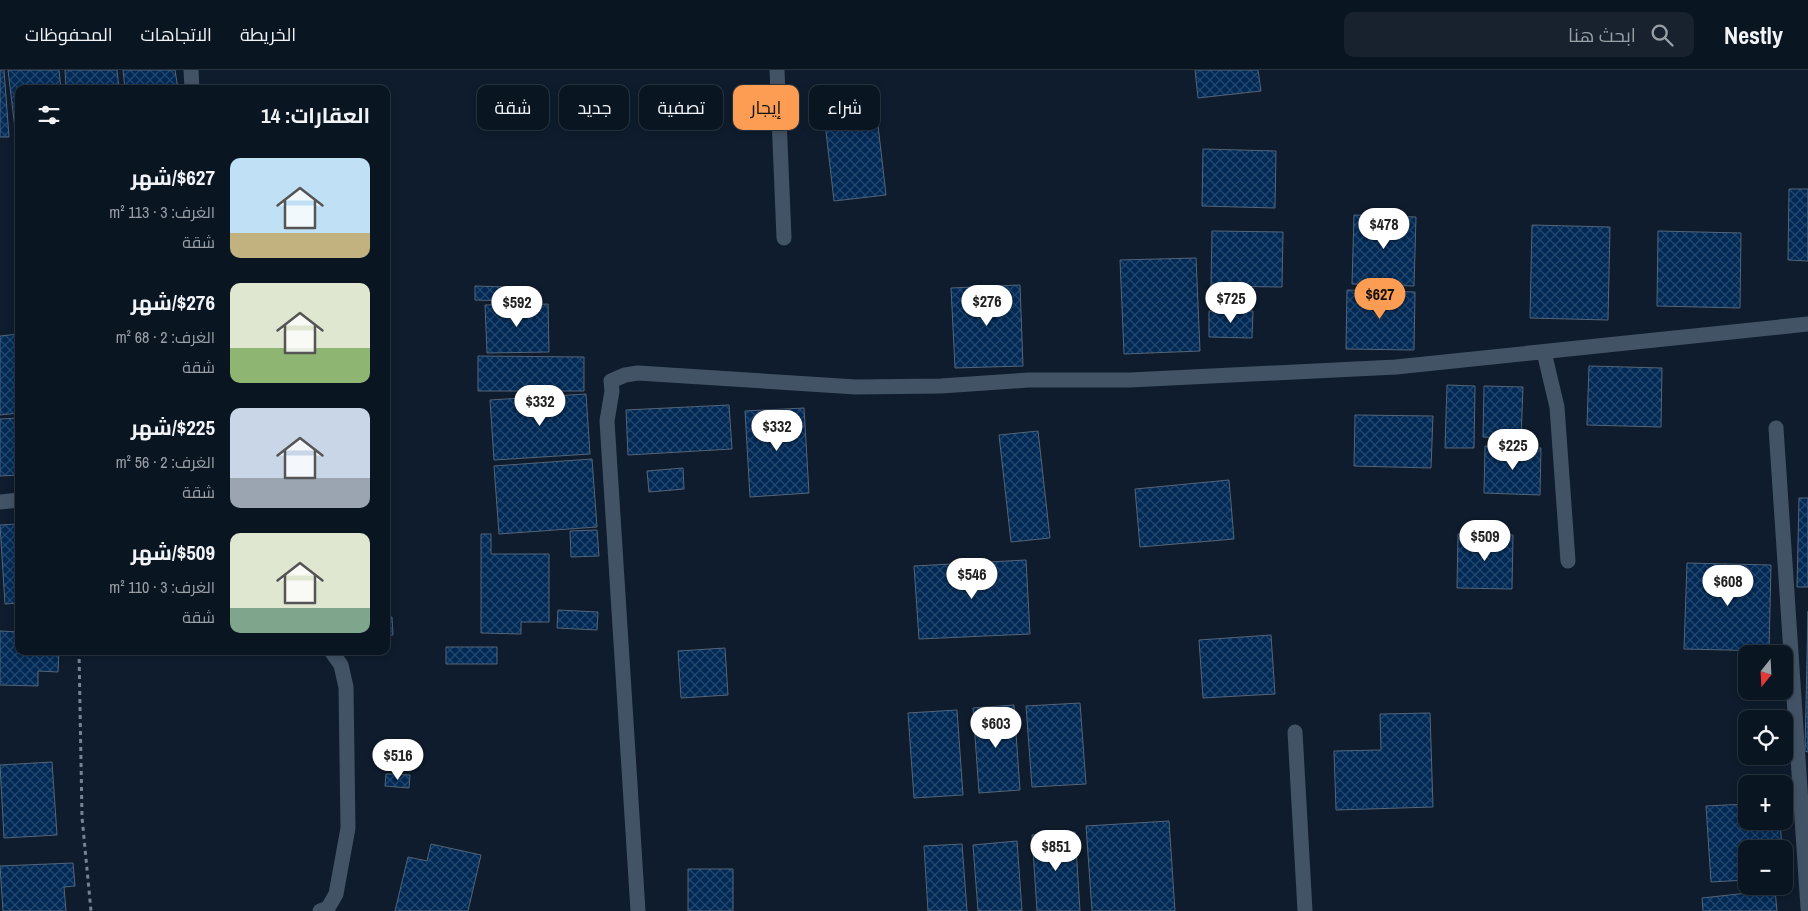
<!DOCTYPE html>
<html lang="ar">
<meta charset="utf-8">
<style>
:root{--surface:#0a1522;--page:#18222f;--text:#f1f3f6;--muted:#999fa5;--line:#2a3440;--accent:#fc9d53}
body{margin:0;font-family:"Archivo Narrow",Cairo,sans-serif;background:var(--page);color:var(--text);direction:rtl;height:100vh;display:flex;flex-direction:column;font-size:19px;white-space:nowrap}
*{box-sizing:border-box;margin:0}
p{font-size:16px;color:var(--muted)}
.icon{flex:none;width:28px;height:28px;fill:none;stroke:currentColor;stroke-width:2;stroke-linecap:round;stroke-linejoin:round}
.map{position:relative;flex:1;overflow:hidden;direction:ltr}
.panel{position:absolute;left:15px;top:15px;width:375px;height:570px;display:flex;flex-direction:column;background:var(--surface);border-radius:10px;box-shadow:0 2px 8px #0003,0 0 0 1px var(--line);direction:rtl}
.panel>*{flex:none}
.hud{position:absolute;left:405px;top:15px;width:475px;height:45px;direction:rtl;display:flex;gap:10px}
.needle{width:32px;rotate:198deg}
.fabs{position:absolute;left:1738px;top:575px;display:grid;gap:10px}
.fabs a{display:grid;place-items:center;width:55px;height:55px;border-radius:10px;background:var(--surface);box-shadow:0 2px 8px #0003,0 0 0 1px var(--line);font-size:25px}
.price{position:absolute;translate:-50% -42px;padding:0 11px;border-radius:18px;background:#fff;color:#222;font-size:16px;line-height:32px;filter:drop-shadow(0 1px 2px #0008)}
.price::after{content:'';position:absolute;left:50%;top:30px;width:15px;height:11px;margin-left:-8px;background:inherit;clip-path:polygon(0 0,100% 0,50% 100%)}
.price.current{background:var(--accent);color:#111}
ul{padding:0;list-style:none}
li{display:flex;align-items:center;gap:15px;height:125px;padding:0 20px}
li span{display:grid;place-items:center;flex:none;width:140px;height:100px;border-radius:10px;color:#555}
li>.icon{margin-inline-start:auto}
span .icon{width:60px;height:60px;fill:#fffc;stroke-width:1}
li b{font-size:21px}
h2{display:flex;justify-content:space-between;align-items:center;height:60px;padding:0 20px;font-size:21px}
.pill{padding:0 18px;border-radius:10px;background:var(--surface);box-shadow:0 2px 8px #0003,0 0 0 1px var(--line);font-size:18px;line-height:45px}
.pill.current{background:var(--accent);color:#111}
header{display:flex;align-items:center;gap:30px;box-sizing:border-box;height:70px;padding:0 25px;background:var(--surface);border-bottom:1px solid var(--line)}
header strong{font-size:24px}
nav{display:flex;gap:28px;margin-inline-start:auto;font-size:18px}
.search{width:350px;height:45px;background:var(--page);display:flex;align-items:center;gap:12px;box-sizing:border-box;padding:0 18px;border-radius:10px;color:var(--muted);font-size:19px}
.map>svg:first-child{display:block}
.building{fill:url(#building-cross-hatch);stroke:#546478}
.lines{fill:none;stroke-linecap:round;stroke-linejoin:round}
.path{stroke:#778391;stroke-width:3;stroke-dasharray:4 4;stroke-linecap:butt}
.minor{stroke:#435366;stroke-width:15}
</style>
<header>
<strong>Nestly</strong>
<div class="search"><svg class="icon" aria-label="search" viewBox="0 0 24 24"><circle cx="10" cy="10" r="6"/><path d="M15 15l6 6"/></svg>ابحث هنا</div>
<nav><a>الخريطة</a><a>الاتجاهات</a><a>المحفوظات</a></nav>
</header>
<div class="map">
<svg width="1808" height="841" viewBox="0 0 1808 841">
<defs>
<pattern id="building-cross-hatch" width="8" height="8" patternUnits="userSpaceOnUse" patternTransform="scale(1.25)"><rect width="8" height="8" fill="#002955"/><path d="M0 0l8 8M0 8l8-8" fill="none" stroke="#25486e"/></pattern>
</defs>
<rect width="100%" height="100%" fill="#0e1c2d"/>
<path class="building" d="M 0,0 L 4,0 L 9,67 L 0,67 Z
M 8,0 L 59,0 L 61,19 L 19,19 L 19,67 L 16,67 Z
M 65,0 L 117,0 L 119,19 L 66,19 Z
M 123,0 L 175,0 L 178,19 L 125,19 Z
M 1195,0 L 1258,0 L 1261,21 L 1198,28 Z
M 876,38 L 886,125 L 834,131 L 824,44 Z
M 1203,79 L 1276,81 L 1275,138 L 1202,136 Z
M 1789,119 L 1808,119 L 1808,191 L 1788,190 Z
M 1354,145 L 1416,147 L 1414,216 L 1352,214 Z
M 1532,155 L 1610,157 L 1608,250 L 1530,248 Z
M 1212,161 L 1283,162 L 1282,217 L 1211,216 Z
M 1658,161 L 1741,163 L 1740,238 L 1657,236 Z
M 1196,188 L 1200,281 L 1124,284 L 1120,190 Z
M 1020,215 L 1023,296 L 955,298 L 951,218 Z
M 475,216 L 507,217 L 506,231 L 475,230 Z
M 1347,220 L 1415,222 L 1414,280 L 1346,279 Z
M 548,234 L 549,282 L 487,283 L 485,235 Z
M 1209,241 L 1253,241 L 1252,268 L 1209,267 Z
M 19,264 L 19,343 L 0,345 L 0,266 Z
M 478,286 L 584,287 L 584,321 L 478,321 Z
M 1589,296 L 1662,298 L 1661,357 L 1587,355 Z
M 1447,315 L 1475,316 L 1474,378 L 1445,378 Z
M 1484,316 L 1523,317 L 1521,369 L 1483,367 Z
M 586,324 L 590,384 L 494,390 L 490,330 Z
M 729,335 L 732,379 L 628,385 L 626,340 Z
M 804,338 L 809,423 L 750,427 L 745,341 Z
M 1355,345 L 1433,346 L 1431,398 L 1354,396 Z
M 19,348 L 19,405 L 0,406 L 0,349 Z
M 1038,361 L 1050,468 L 1011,472 L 999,365 Z
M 1485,376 L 1541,378 L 1540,425 L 1484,423 Z
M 592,389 L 597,457 L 499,464 L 494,396 Z
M 683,398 L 684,419 L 649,422 L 647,401 Z
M 1229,410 L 1234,469 L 1140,477 L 1135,419 Z
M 1799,428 L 1808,428 L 1808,517 L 1797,517 Z
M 19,454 L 19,533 L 5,534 L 0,455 Z
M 597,460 L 599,486 L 571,487 L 570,461 Z
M 481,464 L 491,464 L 491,484 L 549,484 L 549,552 L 521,552 L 521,564 L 481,563 Z
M 1458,464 L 1513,465 L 1512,519 L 1457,518 Z
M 1026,490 L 1030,564 L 919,569 L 914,496 Z
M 1687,493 L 1771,495 L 1769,581 L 1684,579 Z
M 558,540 L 598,542 L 597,560 L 557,558 Z
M 1808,541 L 1808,682 L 1805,681 Z
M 386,547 L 392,547 L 393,565 L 386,565 Z
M 0,561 L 19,562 L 19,581 L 59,581 L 58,602 L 38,601 L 38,616 L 0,615 Z
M 1271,565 L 1275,624 L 1203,628 L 1199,570 Z
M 446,577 L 497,577 L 497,594 L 446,594 Z
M 725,578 L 728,625 L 681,628 L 678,581 Z
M 1080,633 L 1086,714 L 1032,717 L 1026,636 Z
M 1014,635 L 1020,720 L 979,723 L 973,638 Z
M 957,640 L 963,725 L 914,728 L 908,643 Z
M 1430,643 L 1433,737 L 1336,740 L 1334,681 L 1381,680 L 1380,644 Z
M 52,692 L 57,765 L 4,768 L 0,695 Z
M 386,704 L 410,705 L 409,718 L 385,716 Z
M 1746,734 L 1746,751 L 1780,751 L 1782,779 L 1746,779 L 1746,810 L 1711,812 L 1706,736 Z
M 1169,751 L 1175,841 L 1092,841 L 1086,756 Z
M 1075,762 L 1080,841 L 1037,841 L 1032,765 Z
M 1017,771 L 1022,841 L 978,841 L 973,775 Z
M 431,774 L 481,785 L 468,841 L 395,841 L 408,787 L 427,791 Z
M 962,774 L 967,841 L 928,841 L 924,776 Z
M 73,793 L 75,816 L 64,817 L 66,841 L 3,841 L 0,796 Z
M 688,799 L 733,799 L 733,841 L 688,841 Z
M 1775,820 L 1777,841 L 1703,841 L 1702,828 Z"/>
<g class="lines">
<path class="path" d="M 79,581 L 82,747 L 91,841"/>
<path class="minor" d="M 191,0 L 192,19
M 777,0 L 784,168
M 1544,282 L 1557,337 L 1568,491
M 1776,358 L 1808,838
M 0,432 L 19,430
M 1295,662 L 1305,841
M 320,841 L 328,838 L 336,824 L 348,758 L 346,617 L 341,595 L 331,581
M 638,841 L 607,351 L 612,321 L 611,311 L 625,305 L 638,303 L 856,317 L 941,316 L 1029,310 L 1130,310 L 1396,297 L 1808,254"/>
</g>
</svg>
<div class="fabs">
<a><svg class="needle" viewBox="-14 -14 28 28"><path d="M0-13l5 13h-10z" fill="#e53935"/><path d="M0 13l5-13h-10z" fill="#999fa5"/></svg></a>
<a><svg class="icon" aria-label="locate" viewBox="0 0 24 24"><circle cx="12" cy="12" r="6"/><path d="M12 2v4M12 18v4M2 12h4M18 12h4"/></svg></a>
<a>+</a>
<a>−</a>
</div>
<b class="price" style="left:1384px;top:180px">$478</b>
<b class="price current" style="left:1380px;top:250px">$627</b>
<b class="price" style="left:1231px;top:254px">$725</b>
<b class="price" style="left:987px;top:257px">$276</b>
<b class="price" style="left:517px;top:258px">$592</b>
<b class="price" style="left:540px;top:357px">$332</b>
<b class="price" style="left:777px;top:382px">$332</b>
<b class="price" style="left:1513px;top:401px">$225</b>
<b class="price" style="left:1485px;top:492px">$509</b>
<b class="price" style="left:972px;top:530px">$546</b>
<b class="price" style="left:1728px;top:537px">$608</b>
<b class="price" style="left:996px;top:679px">$603</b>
<b class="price" style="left:398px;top:711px">$516</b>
<b class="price" style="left:1056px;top:802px">$851</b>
<div class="hud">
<a class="pill">شراء</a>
<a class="pill current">إيجار</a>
<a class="pill">تصفية</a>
<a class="pill">جديد</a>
<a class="pill">شقة</a>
</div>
<section class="panel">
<h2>العقارات: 14<svg class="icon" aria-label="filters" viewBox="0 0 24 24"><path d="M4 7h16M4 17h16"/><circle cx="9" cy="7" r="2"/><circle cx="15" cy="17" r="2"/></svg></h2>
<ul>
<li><span style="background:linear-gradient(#bfe0f5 75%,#c2b280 0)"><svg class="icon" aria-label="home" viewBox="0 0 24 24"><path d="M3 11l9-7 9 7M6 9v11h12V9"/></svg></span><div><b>$627/شهر</b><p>الغرف: 3 · 113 m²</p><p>شقة</p></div></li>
<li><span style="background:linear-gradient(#dfe7d0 65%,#8fb573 0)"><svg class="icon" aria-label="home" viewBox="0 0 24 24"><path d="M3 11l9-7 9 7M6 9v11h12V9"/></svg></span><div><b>$276/شهر</b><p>الغرف: 2 · 68 m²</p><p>شقة</p></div></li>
<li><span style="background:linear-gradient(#c9d6e8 70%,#9aa5b1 0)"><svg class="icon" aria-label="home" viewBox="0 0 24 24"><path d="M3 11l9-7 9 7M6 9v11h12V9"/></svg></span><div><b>$225/شهر</b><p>الغرف: 2 · 56 m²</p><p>شقة</p></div></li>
<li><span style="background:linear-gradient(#dfe7d0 75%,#7fa58c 0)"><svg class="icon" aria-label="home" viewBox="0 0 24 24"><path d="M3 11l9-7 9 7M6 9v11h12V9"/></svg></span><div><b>$509/شهر</b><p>الغرف: 3 · 110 m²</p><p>شقة</p></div></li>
</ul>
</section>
</div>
